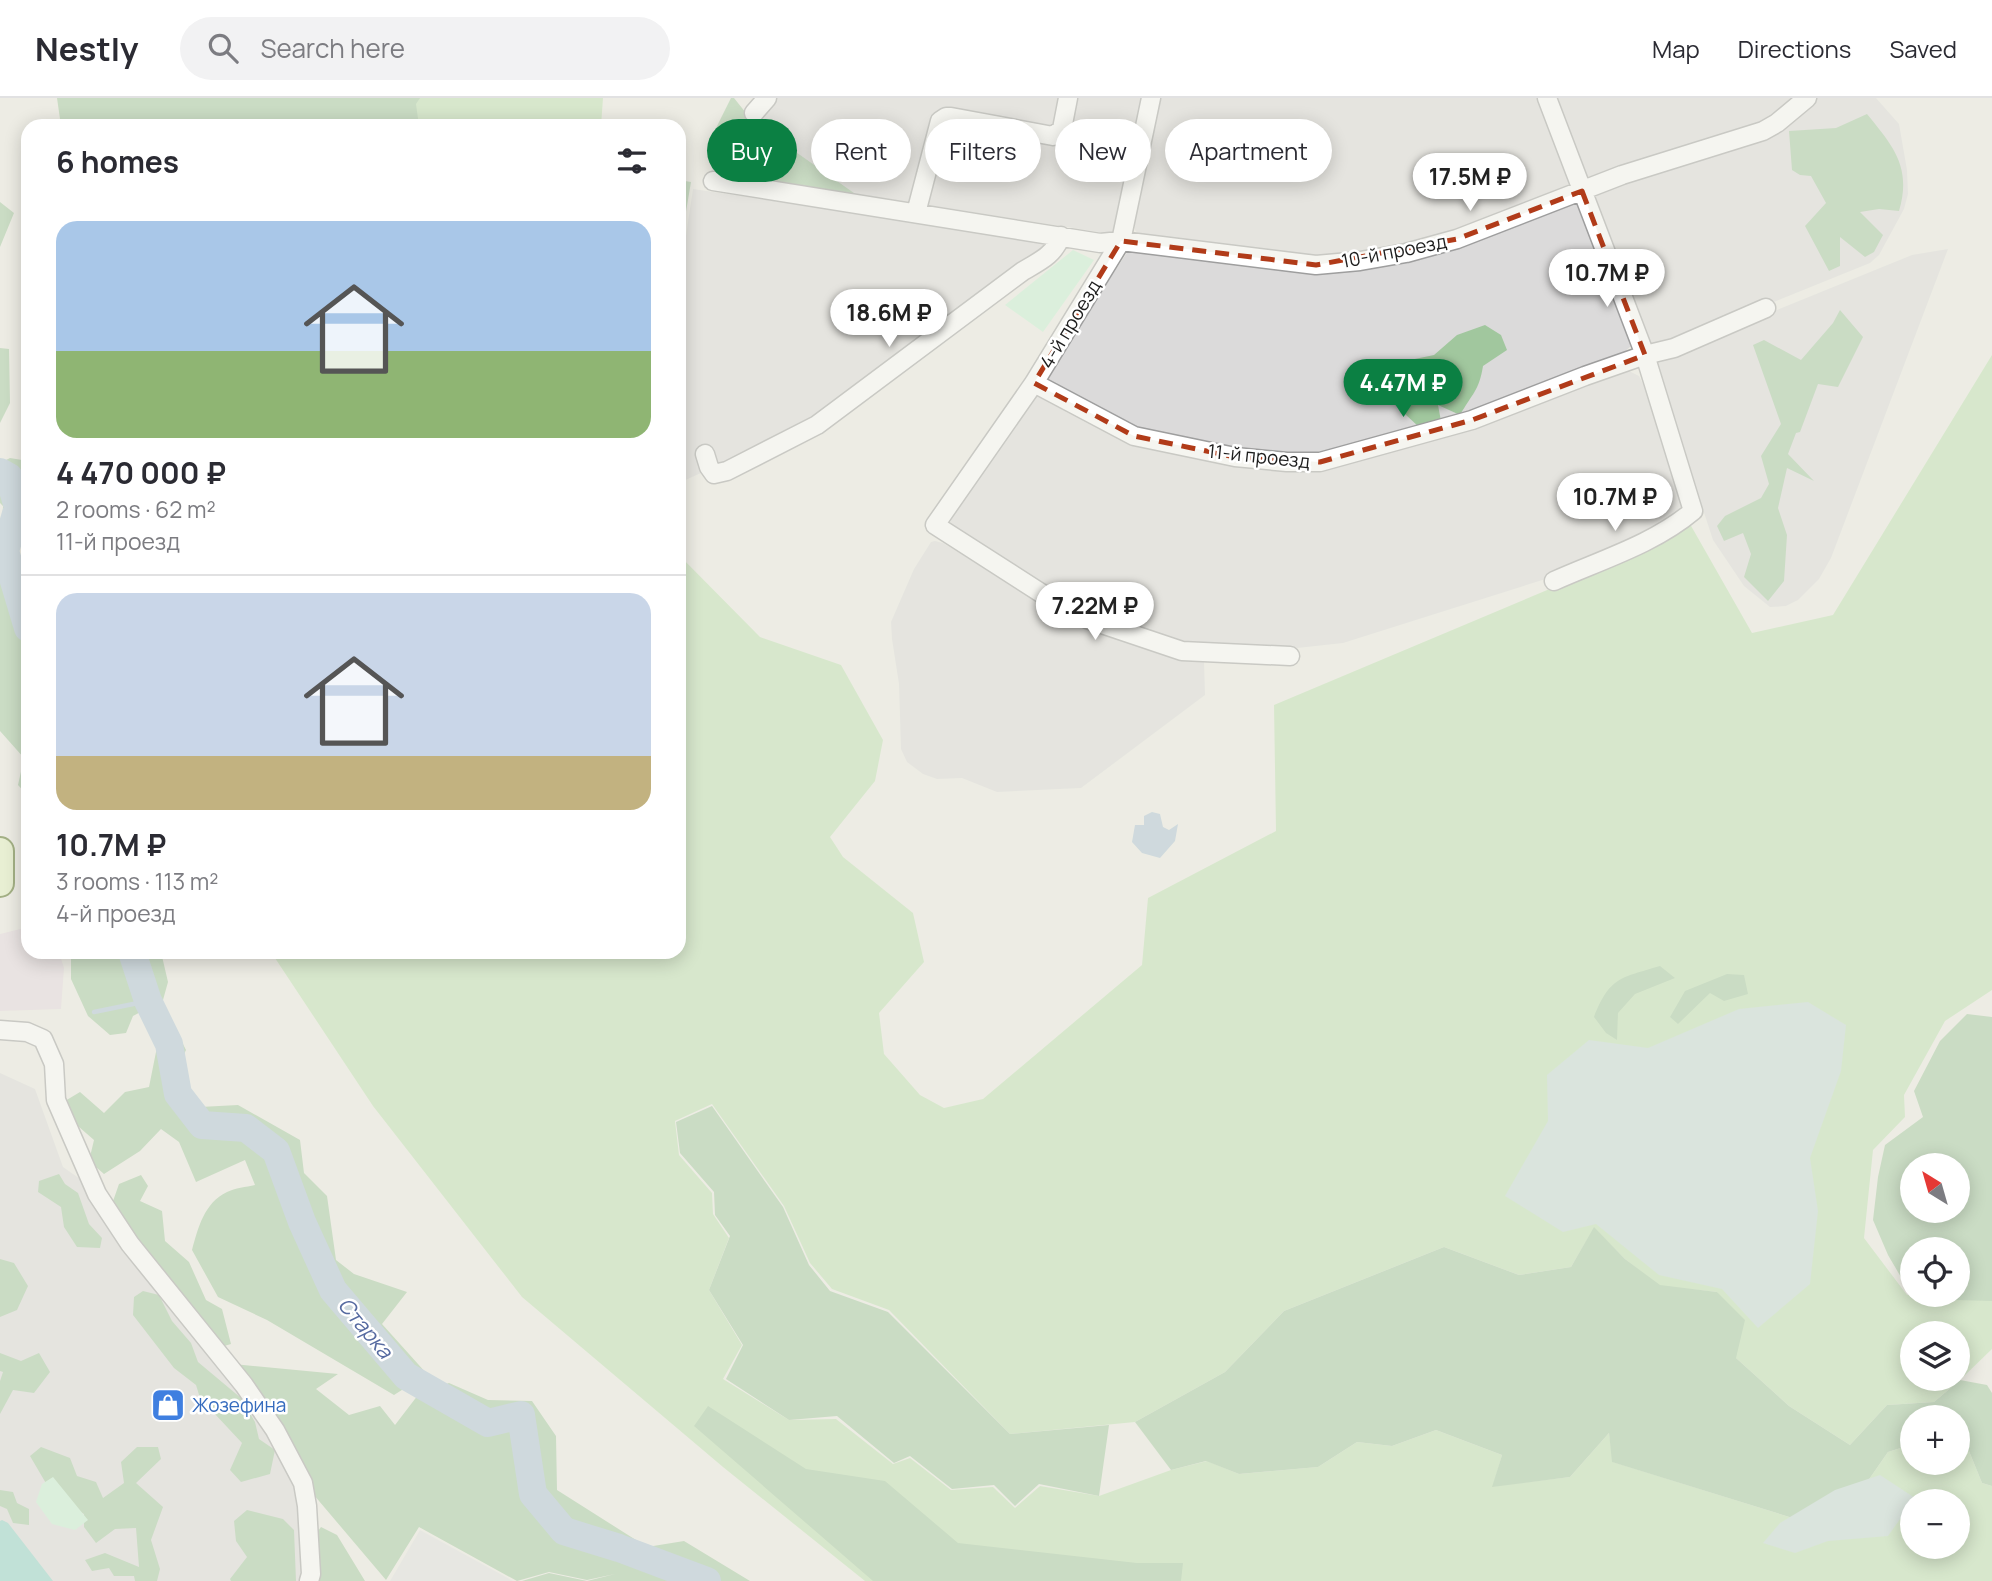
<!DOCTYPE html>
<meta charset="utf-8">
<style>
:root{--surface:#fff;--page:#f2f2f3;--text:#2b2b33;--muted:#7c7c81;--line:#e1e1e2;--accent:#0b8043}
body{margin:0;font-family:Manrope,sans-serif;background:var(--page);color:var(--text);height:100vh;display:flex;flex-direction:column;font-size:26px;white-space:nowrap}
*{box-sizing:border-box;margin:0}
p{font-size:23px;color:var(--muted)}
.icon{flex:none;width:38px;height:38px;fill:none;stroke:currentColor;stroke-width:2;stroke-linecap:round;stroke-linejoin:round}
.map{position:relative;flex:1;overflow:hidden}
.panel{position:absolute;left:21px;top:21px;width:665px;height:840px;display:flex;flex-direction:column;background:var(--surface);border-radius:21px;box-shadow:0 4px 18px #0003}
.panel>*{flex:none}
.guide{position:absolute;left:707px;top:21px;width:665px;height:63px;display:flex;gap:14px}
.needle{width:46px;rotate:323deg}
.controls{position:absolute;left:1900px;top:1055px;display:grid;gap:14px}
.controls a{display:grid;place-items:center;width:70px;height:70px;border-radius:50%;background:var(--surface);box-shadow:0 4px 18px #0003;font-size:35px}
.price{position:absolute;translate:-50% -60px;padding:0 16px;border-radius:24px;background:#fff;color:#222;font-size:23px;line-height:46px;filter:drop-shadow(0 2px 4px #0008)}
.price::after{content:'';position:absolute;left:50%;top:42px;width:21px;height:16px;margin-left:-10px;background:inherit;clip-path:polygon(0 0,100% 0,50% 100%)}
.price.on{background:var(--accent);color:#fff}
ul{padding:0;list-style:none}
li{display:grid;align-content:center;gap:14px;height:371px;padding:0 35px}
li+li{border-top:2px solid var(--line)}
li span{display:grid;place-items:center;height:217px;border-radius:21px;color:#555}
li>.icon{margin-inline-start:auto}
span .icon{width:126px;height:126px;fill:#fffc;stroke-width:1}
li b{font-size:30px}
h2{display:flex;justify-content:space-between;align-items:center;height:84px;padding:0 35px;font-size:30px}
.pill{padding:0 24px;border-radius:32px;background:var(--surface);box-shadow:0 4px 18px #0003;font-size:24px;line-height:63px}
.pill.on{background:var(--accent);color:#fff}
header{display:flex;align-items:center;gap:42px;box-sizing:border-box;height:98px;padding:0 35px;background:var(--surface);border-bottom:2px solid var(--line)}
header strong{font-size:33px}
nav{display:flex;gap:38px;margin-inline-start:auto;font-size:24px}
.search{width:490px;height:63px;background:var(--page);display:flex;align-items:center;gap:18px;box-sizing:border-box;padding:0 24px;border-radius:38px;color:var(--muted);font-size:26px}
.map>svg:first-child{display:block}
.residential{fill:#dbdada}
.industrial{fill:#e5d7df}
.grass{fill:#bde1b0;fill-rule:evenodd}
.forest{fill:#a1c79e;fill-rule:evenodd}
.wetland{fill:#c3d9d4}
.park{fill:#c6f2d3}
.pitch{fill:#8cd2c7}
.parking{fill:#e1e1e1}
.water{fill:#aac2d5}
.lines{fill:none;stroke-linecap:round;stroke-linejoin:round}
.stream{stroke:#aac2d5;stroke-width:4.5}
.river{stroke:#aac2d5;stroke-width:28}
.street-casing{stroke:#9e9e9e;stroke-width:21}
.secondary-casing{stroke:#4a6612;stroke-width:30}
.street{stroke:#fff;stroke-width:18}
.secondary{stroke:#e3f1be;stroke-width:26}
.marked{fill:none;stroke:#b13b19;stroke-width:5;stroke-dasharray:14 9;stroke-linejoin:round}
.labels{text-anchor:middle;stroke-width:5;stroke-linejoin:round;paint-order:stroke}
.street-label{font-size:19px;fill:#1d1d1d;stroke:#fff}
.shop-label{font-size:19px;fill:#366cbe;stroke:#fff;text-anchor:start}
.water-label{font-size:21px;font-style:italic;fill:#566aa0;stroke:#fff}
</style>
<header>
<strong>Nestly</strong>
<div class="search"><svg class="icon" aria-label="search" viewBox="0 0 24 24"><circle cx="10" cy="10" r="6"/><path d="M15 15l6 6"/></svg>Search here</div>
<nav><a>Map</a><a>Directions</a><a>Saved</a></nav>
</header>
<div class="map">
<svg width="1992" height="1483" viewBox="0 0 1992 1483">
<rect width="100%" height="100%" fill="#edece4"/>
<path class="residential" d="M 774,0 L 1142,0 L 1118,137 L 711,73 Z
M 1158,0 L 1537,0 L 1569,84 L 1568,89 L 1564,94 L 1416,146 L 1333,160 L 1139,137 L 1135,132 L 1134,123 Z
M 1553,0 L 1800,0 L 1775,20 L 1593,80 L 1585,77 Z
M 1813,0 L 1876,0 L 1899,26 L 1907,72 L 1908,96 L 1904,111 L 1879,157 L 1870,165 L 1673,245 L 1660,249 L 1650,247 L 1592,98 L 1594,94 L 1764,37 Z
M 693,91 L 1046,143 L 1044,152 L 801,329 L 679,385 L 679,184 Z
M 1570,105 L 1576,105 L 1582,111 L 1631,243 L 1631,248 L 1620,258 L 1467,319 L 1326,357 L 1285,359 L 1137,334 L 1053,289 L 1048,282 L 1052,268 L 1128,153 L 1322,173 L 1345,173 L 1403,162 Z
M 1948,151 L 1831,460 L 1819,481 L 1798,502 L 1786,508 L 1770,509 L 1744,488 L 1713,442 L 1654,262 L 1912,157 Z
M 1627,272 L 1639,278 L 1645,290 L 1686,408 L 1674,423 L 1555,478 L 1343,545 L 1288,551 L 1203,550 L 1090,516 L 950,429 L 951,420 L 1033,299 L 1036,297 L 1048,300 L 1127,341 L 1292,371 Z
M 935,443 L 943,445 L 1075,525 L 1204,563 L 1205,597 L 1081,690 L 997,694 L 962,680 L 937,681 L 923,676 L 907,664 L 901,651 L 899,586 L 892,541 L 891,524 L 914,471 L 931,444 Z
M 0,975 L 35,991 L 63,1069 L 83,1083 L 270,1335 L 293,1379 L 301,1427 L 303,1483 L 0,1483 Z"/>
<path class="industrial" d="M 28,829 L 28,854 L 59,854 L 64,870 L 61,911 L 0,913 L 0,836 Z"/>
<path class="grass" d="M 66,0 L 603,0 L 601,28 L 69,28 Z
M 1992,257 L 1992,892 L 1945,923 L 1904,997 L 1905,1019 L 1873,1052 L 1864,1140 L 1907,1197 L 1992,1202 L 1992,1251 L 1960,1282 L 1934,1304 L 1887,1307 L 1850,1347 L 1789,1308 L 1736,1260 L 1717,1194 L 1660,1188 L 1625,1161 L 1594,1130 L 1571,1169 L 1519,1177 L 1444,1149 L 1284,1213 L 1225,1274 L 1135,1324 L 1010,1336 L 889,1212 L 832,1191 L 810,1165 L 784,1108 L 712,1006 L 675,1023 L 679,1057 L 712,1095 L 713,1116 L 729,1140 L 709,1192 L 742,1247 L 723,1281 L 789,1322 L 836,1321 L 893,1366 L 910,1360 L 951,1392 L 993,1389 L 1015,1410 L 1040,1388 L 1099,1398 L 1171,1372 L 1207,1363 L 1239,1376 L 1318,1369 L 1357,1344 L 1392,1348 L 1436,1332 L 1502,1357 L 1493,1388 L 1570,1379 L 1609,1335 L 1613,1364 L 1812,1426 L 1856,1400 L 1888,1354 L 1913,1346 L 1913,1365 L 1958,1365 L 1958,1346 L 1967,1348 L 1982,1385 L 1992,1388 L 1992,1483 L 865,1483 L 723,1369 L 522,1199 L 373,1008 L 271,854 L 679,854 L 679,457 L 760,539 L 841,567 L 883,642 L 875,683 L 830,739 L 843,759 L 913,815 L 924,864 L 879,915 L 884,956 L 920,997 L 944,1010 L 983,1001 L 1142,867 L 1148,800 L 1276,733 L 1274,607 L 1640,453 L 1690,426 L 1752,535 L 1833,517 ZM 1913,1236 L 1958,1236 L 1958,1281 L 1913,1281 ZM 1913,1404 L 1958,1404 L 1958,1449 L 1913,1449 Z"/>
<path class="forest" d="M 57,0 L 420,0 L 416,6 L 419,28 L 61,28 Z
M 731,0 L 734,0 L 754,25 L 741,46 L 754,57 L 757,55 L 778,64 L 793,52 L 861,100 L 746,82 L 715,57 L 713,36 Z
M 1867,16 C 1893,48 1912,69 1899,113 L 1879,111 L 1860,114 L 1883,137 L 1874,154 L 1865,159 L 1840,139 L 1840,168 L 1829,173 L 1805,128 L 1826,105 L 1811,78 L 1800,77 L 1792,72 L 1789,33 L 1836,30 Z
M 679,62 L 679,82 L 691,84 L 680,149 Z
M 0,104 L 14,115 L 0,149 Z
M 1840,212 L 1863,239 L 1838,289 L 1818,286 L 1800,334 L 1796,335 L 1788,356 L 1814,383 L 1787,370 L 1778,410 L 1787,437 L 1784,483 L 1768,503 L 1744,479 L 1751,456 L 1743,435 L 1724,443 L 1717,428 L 1725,418 L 1761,400 L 1769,386 L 1761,358 L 1781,326 L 1753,247 L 1764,242 L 1801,262 L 1833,225 Z
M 1485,227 L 1501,237 L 1507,252 L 1483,268 C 1479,293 1472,296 1460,317 L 1438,307 L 1441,323 L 1419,329 L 1392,304 L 1394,287 L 1388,270 L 1412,279 L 1410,262 L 1434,257 L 1457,237 Z
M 0,250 L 9,251 L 10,305 L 0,325 Z
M 10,360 L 28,363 L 28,418 L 21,427 L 2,439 L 3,408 L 0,405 L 0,365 Z
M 28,457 L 28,698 L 18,687 L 24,660 L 0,633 L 0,483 Z
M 71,854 L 161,854 L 168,884 L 163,902 L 133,918 L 126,935 L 110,937 L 88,918 L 71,881 Z
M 1660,868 L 1675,880 L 1635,896 L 1618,915 L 1617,942 L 1606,935 L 1594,919 C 1610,879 1620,880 1660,868 Z
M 1727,876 L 1744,877 L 1748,896 L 1724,903 L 1710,895 L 1678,926 L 1670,919 L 1685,893 Z
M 1967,916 L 1992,919 L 1992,1203 L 1954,1202 L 1938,1197 L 1958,1197 L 1958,1152 L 1913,1152 L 1913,1188 L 1905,1186 L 1888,1157 L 1873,1122 L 1878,1079 L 1885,1047 L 1923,1019 L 1914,993 L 1940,943 ZM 1913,1068 L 1958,1068 L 1958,1113 L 1913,1113 Z
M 179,938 L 186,952 L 172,981 L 200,1009 L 238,1007 L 300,1042 L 304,1075 L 327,1098 L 336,1162 L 354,1176 L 407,1194 L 382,1226 L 427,1276 L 394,1297 L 267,1222 L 218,1199 L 192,1152 C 198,1130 204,1105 227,1094 C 235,1090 246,1089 255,1087 L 245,1062 L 196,1084 L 179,1044 L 161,1031 L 140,1053 L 104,1076 L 89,1063 L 94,1042 L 71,1022 L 65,1003 L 80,994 L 104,1015 L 125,994 L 149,989 L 158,944 Z
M 712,1008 L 783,1109 L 809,1167 L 830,1193 L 888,1214 L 1010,1336 L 1109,1327 L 1099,1398 L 1039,1386 L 1015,1408 L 994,1387 L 952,1391 L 910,1358 L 894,1365 L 837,1318 L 789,1322 L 726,1281 L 743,1247 L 709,1192 L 730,1138 L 715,1117 L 714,1094 L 680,1055 L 676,1024 Z
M 59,1076 L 65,1086 L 78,1095 L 89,1126 L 102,1140 L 100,1150 L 77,1149 L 64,1129 L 61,1109 L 38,1094 L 39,1083 Z
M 141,1077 L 148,1088 L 140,1103 L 162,1113 L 165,1143 L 189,1164 L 206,1202 L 222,1211 L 231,1246 L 221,1249 L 166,1175 L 140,1151 L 112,1106 L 119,1086 Z
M 1594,1129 L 1625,1161 L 1660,1187 L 1717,1194 L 1745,1222 L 1736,1260 L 1789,1308 L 1850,1347 L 1887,1307 L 1934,1304 L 1960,1282 L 1987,1287 L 1992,1295 L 1992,1388 L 1982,1385 L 1967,1348 L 1958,1346 L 1958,1320 L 1913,1320 L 1913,1346 L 1888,1354 L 1856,1400 L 1812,1426 L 1612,1364 L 1609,1335 L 1570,1379 L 1492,1389 L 1502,1357 L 1436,1332 L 1392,1348 L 1357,1344 L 1318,1369 L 1239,1376 L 1206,1363 L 1171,1372 L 1135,1324 L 1225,1274 L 1284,1213 L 1444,1149 L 1519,1177 L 1571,1169 Z
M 0,1161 L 14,1165 L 28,1188 L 17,1212 L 0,1219 Z
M 143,1193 L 159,1197 L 172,1223 L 191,1245 L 198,1264 L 241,1300 L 255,1324 L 259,1341 L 275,1352 L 270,1376 L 241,1384 L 230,1372 L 242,1345 L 200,1300 L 196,1287 L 174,1270 L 133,1217 L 134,1199 Z
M 0,1255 L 21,1263 L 39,1255 L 50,1274 L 34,1295 L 13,1292 L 0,1316 L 0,1283 L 3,1274 L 0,1273 Z
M 233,1266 L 338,1276 L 316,1291 L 349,1317 L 380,1308 L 395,1327 L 418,1297 L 449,1285 L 488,1302 L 532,1303 L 556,1338 L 557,1392 L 647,1449 L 684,1443 L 750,1483 L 678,1483 L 654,1476 L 674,1483 L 522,1483 L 549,1475 L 587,1483 L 615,1476 L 587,1482 L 549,1474 L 517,1483 L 419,1429 L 386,1482 L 308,1390 Z
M 708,1308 L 806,1371 L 885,1383 L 958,1445 L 1137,1465 L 1183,1465 L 1181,1483 L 873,1483 L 694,1328 Z
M 41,1349 L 70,1360 L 77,1378 L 96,1384 L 103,1400 L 124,1385 L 121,1364 L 137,1349 L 158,1349 L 161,1361 L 136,1385 L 163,1409 L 151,1442 L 160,1471 L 157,1483 L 135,1483 L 134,1478 L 114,1478 L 109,1470 L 92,1473 L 85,1462 L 105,1455 L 139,1469 L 136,1430 L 115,1431 L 96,1445 L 84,1429 L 84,1416 L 54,1399 L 30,1358 Z
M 0,1392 L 13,1394 L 17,1405 L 29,1411 L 29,1427 L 13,1425 L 7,1411 L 0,1408 Z
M 247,1412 L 283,1421 L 294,1432 L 296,1483 L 231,1483 L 230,1481 L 247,1459 L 236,1443 L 234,1423 Z
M 321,1429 L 337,1437 L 365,1483 L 319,1483 L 315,1437 Z"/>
<path class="wetland" d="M 1808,904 L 1846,927 L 1841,973 L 1810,1060 L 1818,1113 L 1810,1186 L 1758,1230 L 1722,1191 L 1659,1177 L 1596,1126 L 1563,1134 L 1505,1098 L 1548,1023 L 1547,977 L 1589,942 L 1648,950 L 1739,911 Z
M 1880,1377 L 1915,1400 L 1888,1438 L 1828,1443 L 1795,1455 L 1763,1445 L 1780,1425 L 1835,1392 Z"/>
<path class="park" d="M 1073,152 L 1094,162 L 1043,234 L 1005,207 Z
M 53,1379 L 88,1422 L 75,1432 L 52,1426 L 36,1404 L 42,1386 Z"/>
<path class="pitch" d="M 2,1422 L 8,1425 L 53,1483 L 0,1483 L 0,1423 Z"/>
<path class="parking" d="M 420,1432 L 513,1483 L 390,1483 Z"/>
<path class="water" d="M 1152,714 L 1160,716 L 1163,729 L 1169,732 L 1178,726 L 1175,743 L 1160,760 L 1142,755 L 1132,744 L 1135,727 L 1144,727 L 1144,718 Z"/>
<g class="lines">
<path class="stream" d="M 94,914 L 148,903"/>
<path class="river" d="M 0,374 L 9,379 L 18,409 L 5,453 L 28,530
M 132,854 L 148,903 L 169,946 L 178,996 L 202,1027 L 246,1030 L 276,1053 L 302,1124 L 333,1192 L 406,1278 L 488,1325 L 521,1317 L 533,1396 L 564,1433 L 619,1450 L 707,1483"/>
<g class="street-casing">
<path id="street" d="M 1151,0 L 1121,143 L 1034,285 L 935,427 L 1069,513 L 1087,521 L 1182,553 L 1290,558
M 1547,0 L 1645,257 L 1693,413 C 1654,446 1601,462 1554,483
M 754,15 L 767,0
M 713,83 L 1100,145 L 1121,143 L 1316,167 L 1360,163 L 1406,155 L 1457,141 L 1622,77 L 1763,33 L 1777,25 L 1807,0
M 916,115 L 940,23 L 946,19 L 951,19 L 1053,38 L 1062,31 L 1068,0
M 1034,285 L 1134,338 L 1235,359 L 1287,364 L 1320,364 L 1472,322 L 1585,278 L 1645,257 L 1674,250 L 1766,210
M 705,356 L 709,369 L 714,376 L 727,373 L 817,327 L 1023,173 C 1040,163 1054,157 1061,138
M 0,932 L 27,934 L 43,941 L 54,966 L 56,1002 L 97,1096 L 130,1146 L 244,1287 L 275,1332 L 303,1385 L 307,1408 L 311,1476 L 309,1483"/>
</g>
<g class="secondary-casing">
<path id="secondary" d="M 0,753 L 0,785"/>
</g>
<use href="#street" class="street"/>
<use href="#secondary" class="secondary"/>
</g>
<path d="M0 0H1992V1483H0ZM 1582,93 L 1645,257 L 1472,322 L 1320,364 L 1235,359 L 1134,338 L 1034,285 L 1121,143 L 1316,167 L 1457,141 Z" fill="#edece4" fill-opacity=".55" fill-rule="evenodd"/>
<path class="marked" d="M 1582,93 L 1645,257 L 1472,322 L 1320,364 L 1235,359 L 1134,338 L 1034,285 L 1121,143 L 1316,167 L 1457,141 Z"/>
<defs>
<g id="shop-square" transform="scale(1.75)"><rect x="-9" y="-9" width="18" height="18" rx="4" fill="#3f7fe0" stroke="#fff"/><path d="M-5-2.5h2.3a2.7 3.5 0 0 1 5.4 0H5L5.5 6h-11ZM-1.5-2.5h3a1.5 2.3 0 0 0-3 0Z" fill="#fff"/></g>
</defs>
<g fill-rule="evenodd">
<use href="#shop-square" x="168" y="1307"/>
</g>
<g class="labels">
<g class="street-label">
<text transform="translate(1394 153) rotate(-11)" y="7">10-й проезд</text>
<text transform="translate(1070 226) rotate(-59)" y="7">4-й проезд</text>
<text transform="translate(1259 358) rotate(6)" y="7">11-й проезд</text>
</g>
<g class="shop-label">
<text x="192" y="1314">Жозефина</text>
</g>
<g class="water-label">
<text transform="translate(365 1230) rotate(50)" y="7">Старка</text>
</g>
</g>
</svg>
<div class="controls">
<a><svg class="needle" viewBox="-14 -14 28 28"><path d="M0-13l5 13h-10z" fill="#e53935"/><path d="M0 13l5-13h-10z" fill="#7c7c81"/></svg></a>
<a><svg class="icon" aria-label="locate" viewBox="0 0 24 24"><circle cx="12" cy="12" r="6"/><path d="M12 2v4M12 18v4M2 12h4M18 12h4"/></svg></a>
<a><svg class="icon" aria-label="layers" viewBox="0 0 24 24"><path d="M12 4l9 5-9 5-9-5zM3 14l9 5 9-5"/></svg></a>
<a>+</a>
<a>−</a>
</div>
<b class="price" style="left:1470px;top:115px">17.5M ₽</b>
<b class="price" style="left:1607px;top:211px">10.7M ₽</b>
<b class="price" style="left:889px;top:251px">18.6M ₽</b>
<b class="price on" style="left:1403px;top:321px">4.47M ₽</b>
<b class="price" style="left:1615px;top:435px">10.7M ₽</b>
<b class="price" style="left:1095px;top:544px">7.22M ₽</b>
<div class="guide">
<a class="pill on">Buy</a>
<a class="pill">Rent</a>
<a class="pill">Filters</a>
<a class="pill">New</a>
<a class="pill">Apartment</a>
</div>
<section class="panel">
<h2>6 homes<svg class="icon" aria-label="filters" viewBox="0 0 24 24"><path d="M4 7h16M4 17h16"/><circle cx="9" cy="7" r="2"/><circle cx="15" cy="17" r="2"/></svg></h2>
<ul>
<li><span style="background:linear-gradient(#a9c7e8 60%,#8fb573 0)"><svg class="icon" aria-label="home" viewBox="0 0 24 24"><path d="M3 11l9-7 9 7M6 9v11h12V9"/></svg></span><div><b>4 470 000 ₽</b><p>2 rooms · 62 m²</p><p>11-й проезд</p></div></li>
<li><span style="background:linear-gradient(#c9d6e8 75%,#c2b280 0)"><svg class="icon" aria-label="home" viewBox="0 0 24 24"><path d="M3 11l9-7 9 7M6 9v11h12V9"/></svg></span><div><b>10.7M ₽</b><p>3 rooms · 113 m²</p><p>4-й проезд</p></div></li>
</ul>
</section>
</div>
